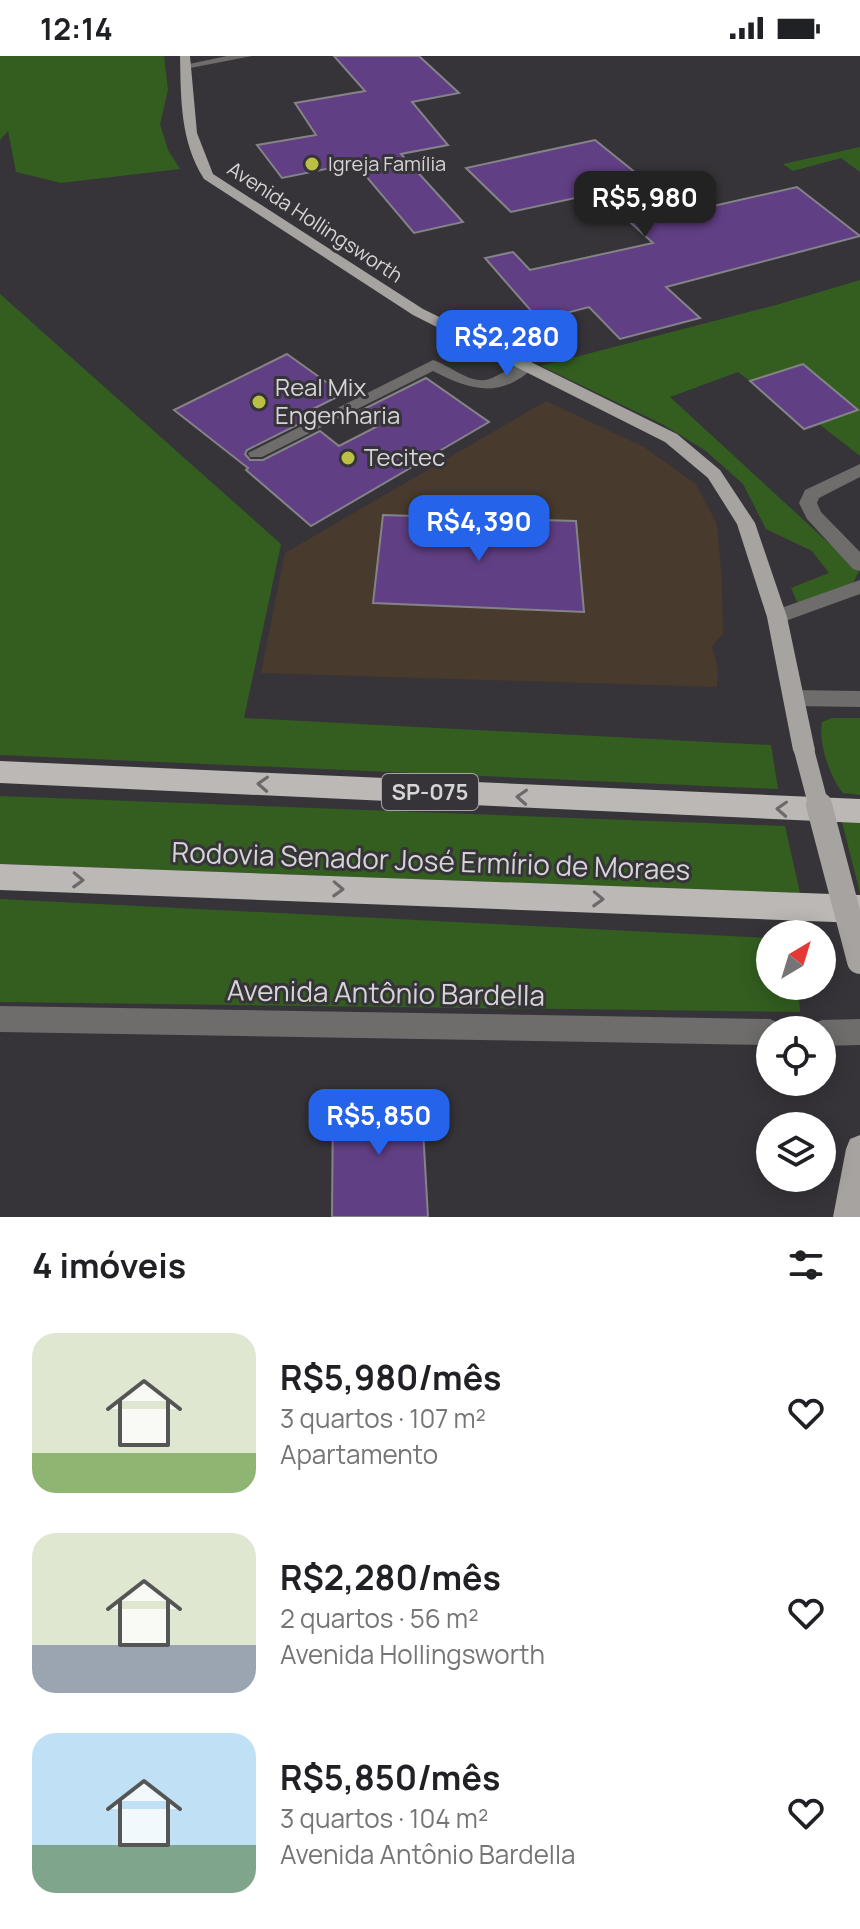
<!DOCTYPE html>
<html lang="pt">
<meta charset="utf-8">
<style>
:root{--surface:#fff;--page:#f2f2f2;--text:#202124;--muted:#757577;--accent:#2563eb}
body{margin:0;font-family:Manrope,sans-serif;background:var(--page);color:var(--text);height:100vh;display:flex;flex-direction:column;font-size:30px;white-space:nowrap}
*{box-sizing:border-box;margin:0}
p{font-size:26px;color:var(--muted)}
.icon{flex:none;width:44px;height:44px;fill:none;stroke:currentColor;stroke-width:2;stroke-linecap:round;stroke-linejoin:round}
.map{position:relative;height:1161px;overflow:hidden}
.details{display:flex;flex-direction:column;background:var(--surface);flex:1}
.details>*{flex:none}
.needle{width:52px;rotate:38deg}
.fabs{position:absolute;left:756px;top:864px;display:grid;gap:16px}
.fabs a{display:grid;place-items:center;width:80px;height:80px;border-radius:50%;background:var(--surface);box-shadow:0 4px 20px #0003;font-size:40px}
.price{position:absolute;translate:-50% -68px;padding:0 18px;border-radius:16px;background:var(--accent);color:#fff;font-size:26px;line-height:52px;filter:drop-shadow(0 2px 4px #0008)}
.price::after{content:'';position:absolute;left:50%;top:48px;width:24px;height:18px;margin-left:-12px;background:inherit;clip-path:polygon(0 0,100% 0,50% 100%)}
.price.selected{background:#222;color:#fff}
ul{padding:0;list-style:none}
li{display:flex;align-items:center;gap:24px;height:200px;padding:0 32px}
li span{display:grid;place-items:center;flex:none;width:224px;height:160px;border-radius:24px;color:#555}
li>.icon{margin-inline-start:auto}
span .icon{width:96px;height:96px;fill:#fffc;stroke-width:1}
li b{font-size:34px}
h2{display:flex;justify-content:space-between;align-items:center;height:96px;padding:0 32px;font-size:34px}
.status{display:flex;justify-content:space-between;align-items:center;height:56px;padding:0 40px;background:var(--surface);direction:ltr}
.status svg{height:22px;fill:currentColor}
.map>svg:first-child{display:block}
.commercial{fill:#483a2c}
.green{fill:#335e20}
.building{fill:#613f84;stroke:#848387;stroke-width:2}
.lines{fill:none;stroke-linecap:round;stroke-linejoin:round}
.minor{fill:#6e6d6b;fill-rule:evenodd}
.major{fill:#a6a3a0;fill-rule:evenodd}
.highway{fill:#bcb8b5;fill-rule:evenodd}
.major-bridge-far1{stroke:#a6a3a0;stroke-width:20}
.major-bridge{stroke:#a6a3a0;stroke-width:26}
.oneway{stroke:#6c696a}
.poi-dot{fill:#bbc045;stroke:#363438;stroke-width:3}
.labels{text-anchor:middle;stroke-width:6;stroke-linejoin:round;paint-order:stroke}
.far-poi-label{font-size:20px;fill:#d5d4d6;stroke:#363438;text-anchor:start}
.far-street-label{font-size:20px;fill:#d5d4d6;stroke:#363438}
.shield{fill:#363438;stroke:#a5a4a7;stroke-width:2}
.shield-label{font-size:22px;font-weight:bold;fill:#d5d4d6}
.poi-label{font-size:24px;fill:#d5d4d6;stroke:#363438;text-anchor:start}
.near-street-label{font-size:28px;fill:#d5d4d6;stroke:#363438}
</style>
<div class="status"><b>12:14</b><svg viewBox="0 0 49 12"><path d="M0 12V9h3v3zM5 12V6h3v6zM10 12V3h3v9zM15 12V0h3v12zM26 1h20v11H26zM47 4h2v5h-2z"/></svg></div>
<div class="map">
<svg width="860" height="1161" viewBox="0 0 860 1161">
<rect width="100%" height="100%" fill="#363438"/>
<path class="commercial" d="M 546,345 L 644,391 L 696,428 L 717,468 L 722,525 L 723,578 L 712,590 L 718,614 L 717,631 L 261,617 L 285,497 Z"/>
<path class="green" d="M 0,0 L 164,0 L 168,34 L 160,68 L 168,94 L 180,113 L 61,127 L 16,116 L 8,75 L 0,84 Z
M 860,91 L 860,116 L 841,102 L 793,115 L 783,108 Z
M 860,224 L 860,400 L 819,368 L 857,354 L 750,325 L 738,316 L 670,341 L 859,515 L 853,527 L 798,548 L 791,532 L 829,517 L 812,495 L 766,473 L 743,428 L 706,395 L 664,369 L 541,310 L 776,249 Z
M 0,238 L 281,488 L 244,662 L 771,689 L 778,733 L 0,699 Z
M 832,662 L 860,662 L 860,739 L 843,737 C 830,722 818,686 822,666 Z
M 0,740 L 785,770 L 800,837 L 0,808 Z
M 842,766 L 860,766 L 860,837 Z
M 0,843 L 770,882 L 770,930 L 798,930 L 800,956 L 0,946 Z"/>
<path class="building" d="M 334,0 L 419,0 L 459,37 L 412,46 L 448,89 L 401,98 L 463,166 L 414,177 L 355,107 L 282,122 L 257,89 L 316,79 L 295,47 L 365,35 Z
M 595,84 L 647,126 L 622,132 L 660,162 L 797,131 L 860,180 L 666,231 L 700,262 L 620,283 L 589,251 L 539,264 L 485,202 L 513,196 L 530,214 L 653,187 L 598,137 L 511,156 L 466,112 Z
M 287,298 L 343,338 L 301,359 L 307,364 L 247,394 L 245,398 L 250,404 L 263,404 L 320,375 L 339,390 L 376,371 L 358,356 L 426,322 L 489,366 L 311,470 L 246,414 L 248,412 L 174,354 Z
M 803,308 L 858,354 L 804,373 L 750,325 Z
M 383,459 L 576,465 L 584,556 L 373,547 Z
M 421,1038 L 428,1161 L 332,1161 L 333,1041 Z"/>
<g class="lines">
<path class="minor" d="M 227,0 L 252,0 L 185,13 L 180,10 Z
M 433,304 C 452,310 472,331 492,322 C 504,317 515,309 527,305 L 535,310 C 501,344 470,334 433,315 L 262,401 L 250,401 L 248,397 Z
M 860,408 L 860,421 L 819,442 L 817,447 L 821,456 L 860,496 L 860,515 L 853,513 L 807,463 L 799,447 L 805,434 Z
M 860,524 L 860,538 L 777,568 L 770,566 L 767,561 L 770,556 Z
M 794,634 L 860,635 L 860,651 L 794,650 L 787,648 L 783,642 L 787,636 Z
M 0,950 L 770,963 L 779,967 L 782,974 L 770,974 L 770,989 L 0,976 Z
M 860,963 L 860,989 L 822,990 L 822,974 L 810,974 L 813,968 L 822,964 Z"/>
<path class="major" d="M 180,0 L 190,0 L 197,77 L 213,118 L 423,253 L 677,378 L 720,414 L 755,467 L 787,561 L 815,694 L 812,700 L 804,703 L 796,700 L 793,694 L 767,561 L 737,468 L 708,422 L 665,386 L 413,259 L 204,123 C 180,85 181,43 180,0 Z
M 860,1079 L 860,1161 L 833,1161 L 846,1093 L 850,1083 Z"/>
<path class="highway" d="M 0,705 L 860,743 L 860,767 L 0,727 Z
M 0,808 L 860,839 L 860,867 L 0,834 Z"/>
<path class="major-bridge-far1" d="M 804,694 L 819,751"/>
<path class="major-bridge" d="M 819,749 L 860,905"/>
</g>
<defs><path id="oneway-chevron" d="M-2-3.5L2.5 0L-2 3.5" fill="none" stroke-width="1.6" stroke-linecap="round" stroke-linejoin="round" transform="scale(2)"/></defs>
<g class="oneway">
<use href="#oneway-chevron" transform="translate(263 728) rotate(-177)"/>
<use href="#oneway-chevron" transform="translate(522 741) rotate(-177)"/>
<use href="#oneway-chevron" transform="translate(782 753) rotate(-177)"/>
<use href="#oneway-chevron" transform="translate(78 824) rotate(2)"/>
<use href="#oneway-chevron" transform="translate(338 833) rotate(2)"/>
<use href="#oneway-chevron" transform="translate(598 843) rotate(2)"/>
</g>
<g class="poi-dot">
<circle cx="312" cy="108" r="8"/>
<circle cx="259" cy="346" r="8"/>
<circle cx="348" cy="402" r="8"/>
</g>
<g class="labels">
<g class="far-poi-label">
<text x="328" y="115">Igreja Família</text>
</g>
<g class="far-street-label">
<text transform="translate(315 166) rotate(33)" y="7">Avenida Hollingsworth</text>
</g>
<rect class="shield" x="382" y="718" width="96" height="36" rx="6"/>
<g class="shield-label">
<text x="430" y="744">SP-075</text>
</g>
<g class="poi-label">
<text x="275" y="340">Real Mix<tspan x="275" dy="28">Engenharia</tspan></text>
<text x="364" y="410">Tecitec</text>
</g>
<g class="near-street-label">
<text transform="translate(431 805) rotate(2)" y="10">Rodovia Senador José Ermírio de Moraes</text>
<text transform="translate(386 937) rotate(1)" y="10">Avenida Antônio Bardella</text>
</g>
</g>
</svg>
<div class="fabs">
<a><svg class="needle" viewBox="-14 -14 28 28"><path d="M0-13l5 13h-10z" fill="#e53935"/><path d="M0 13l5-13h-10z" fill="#757577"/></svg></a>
<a><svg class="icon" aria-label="locate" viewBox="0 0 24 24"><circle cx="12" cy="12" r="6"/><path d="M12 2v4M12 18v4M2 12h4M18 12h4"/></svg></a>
<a><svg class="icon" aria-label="layers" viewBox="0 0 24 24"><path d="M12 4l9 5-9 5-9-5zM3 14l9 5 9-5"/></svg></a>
</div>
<b class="price selected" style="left:645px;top:183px">R$5,980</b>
<b class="price" style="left:507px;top:322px">R$2,280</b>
<b class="price" style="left:479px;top:507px">R$4,390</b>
<b class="price" style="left:379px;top:1101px">R$5,850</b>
</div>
<section class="details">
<h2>4 imóveis<svg class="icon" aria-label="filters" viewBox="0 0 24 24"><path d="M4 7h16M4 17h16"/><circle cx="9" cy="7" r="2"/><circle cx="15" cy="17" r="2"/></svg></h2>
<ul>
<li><span style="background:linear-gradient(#dfe7d0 75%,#8fb573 0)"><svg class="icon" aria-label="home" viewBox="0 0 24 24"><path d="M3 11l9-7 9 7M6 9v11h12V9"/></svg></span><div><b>R$5,980/mês</b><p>3 quartos · 107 m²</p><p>Apartamento</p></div><svg class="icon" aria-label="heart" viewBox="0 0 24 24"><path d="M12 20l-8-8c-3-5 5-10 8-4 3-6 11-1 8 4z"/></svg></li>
<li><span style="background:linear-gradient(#dfe7d0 70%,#9aa5b1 0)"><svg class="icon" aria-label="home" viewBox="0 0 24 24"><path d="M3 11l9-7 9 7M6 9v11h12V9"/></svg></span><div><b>R$2,280/mês</b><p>2 quartos · 56 m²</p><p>Avenida Hollingsworth</p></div><svg class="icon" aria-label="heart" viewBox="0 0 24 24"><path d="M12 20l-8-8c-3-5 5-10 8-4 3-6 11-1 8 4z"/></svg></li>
<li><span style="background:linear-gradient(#bfe0f5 70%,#7fa58c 0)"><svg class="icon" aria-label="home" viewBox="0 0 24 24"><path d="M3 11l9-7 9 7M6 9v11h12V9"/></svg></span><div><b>R$5,850/mês</b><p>3 quartos · 104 m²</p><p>Avenida Antônio Bardella</p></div><svg class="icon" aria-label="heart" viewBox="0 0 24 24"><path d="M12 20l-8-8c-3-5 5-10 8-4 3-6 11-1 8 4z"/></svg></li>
</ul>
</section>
